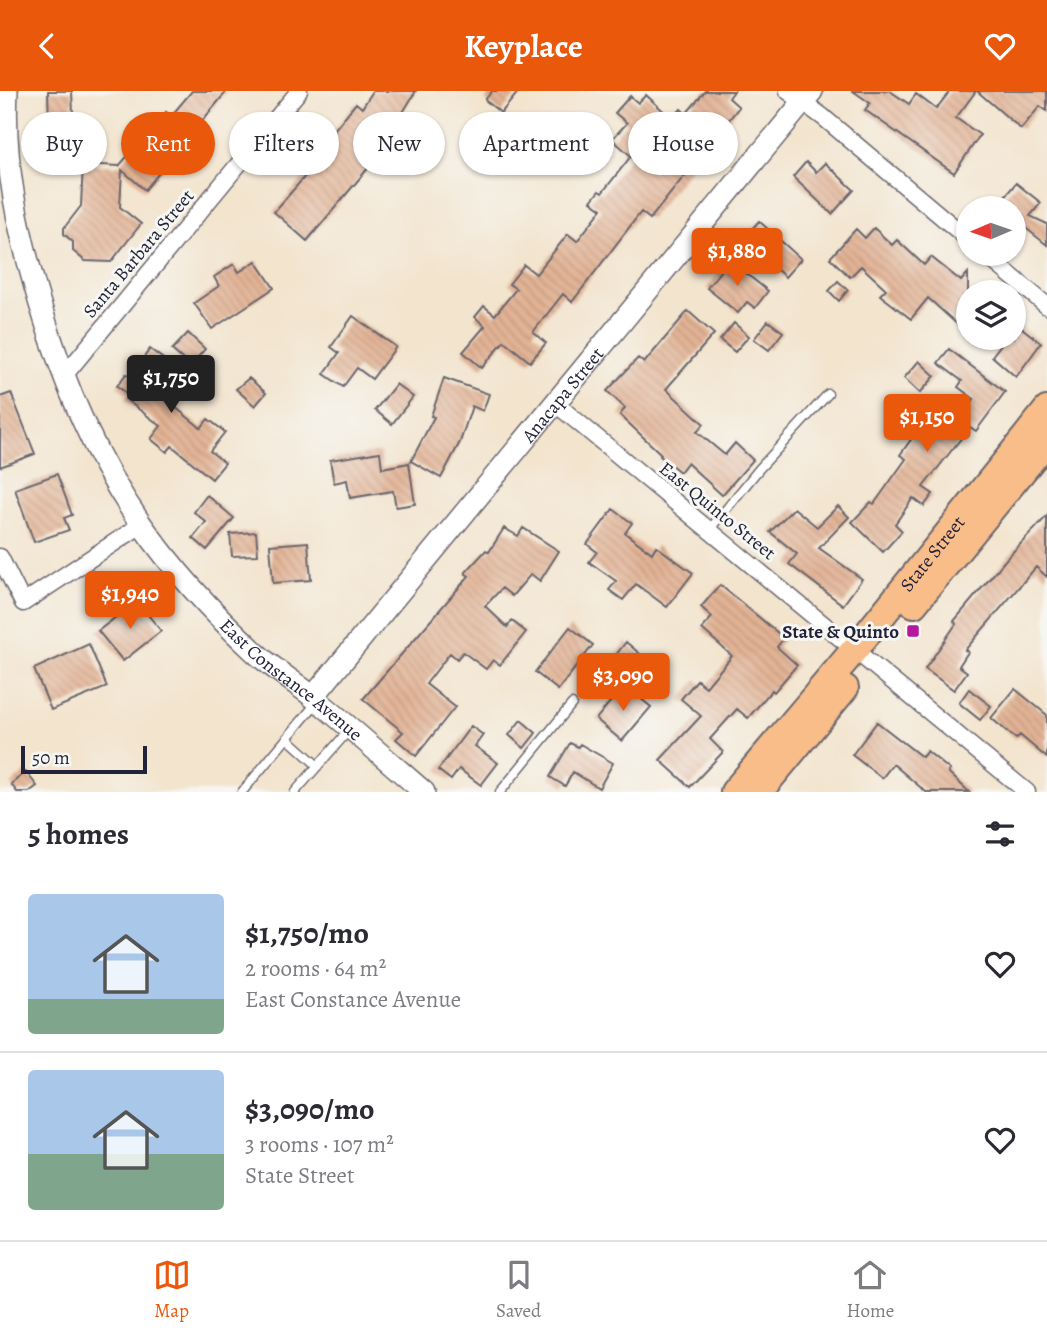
<!DOCTYPE html>
<meta charset="utf-8">
<style>
:root{--surface:#fff;--page:#f2f2f3;--text:#2b2b33;--muted:#7c7c81;--line:#e1e1e2;--accent:#ea580c}
body{margin:0;font-family:Alegreya,serif;background:var(--page);color:var(--text);height:100vh;display:flex;flex-direction:column;font-size:26px;white-space:nowrap}
*{box-sizing:border-box;margin:0}
p{font-size:23px;color:var(--muted)}
.icon{flex:none;width:38px;height:38px;fill:none;stroke:currentColor;stroke-width:2;stroke-linecap:round;stroke-linejoin:round}
.map{position:relative;height:701px;overflow:hidden}
.sheet{display:flex;flex-direction:column;background:var(--surface);flex:1}
.sheet>*{flex:none}
.guide{position:absolute;left:21px;top:21px;width:1006px;height:63px;display:flex;gap:14px}
.needle{width:46px;rotate:268deg}
.controls{position:absolute;left:956px;top:105px;display:grid;gap:14px}
.controls a{display:grid;place-items:center;width:70px;height:70px;border-radius:50%;background:var(--surface);box-shadow:0 2px 5px #0004;font-size:35px}
.scale{position:absolute;left:21px;bottom:18px;width:126px;box-sizing:border-box;padding-left:7px;border:4px solid #22223b;border-top:0;font-size:19px;line-height:24px;white-space:nowrap;color:#22223b;-webkit-text-stroke:5px #f6f6f2;paint-order:stroke}
.price{position:absolute;translate:-50% -60px;padding:0 16px;border-radius:7px;background:var(--accent);color:#fff;font-size:23px;line-height:46px;filter:drop-shadow(0 2px 4px #0008)}
.price::after{content:'';position:absolute;left:50%;top:42px;width:21px;height:16px;margin-left:-10px;background:inherit;clip-path:polygon(0 0,100% 0,50% 100%)}
.price.current{background:#222;color:#fff}
ul{padding:0;list-style:none}
li{display:flex;align-items:center;gap:21px;height:175px;padding:0 28px}
li+li{border-top:2px solid var(--line)}
li span{display:grid;place-items:center;flex:none;width:196px;height:140px;border-radius:7px;color:#555}
li>.icon{margin-inline-start:auto}
span .icon{width:84px;height:84px;fill:#fffc;stroke-width:1}
li b{font-size:30px}
h2{display:flex;justify-content:space-between;align-items:center;height:84px;padding:0 28px;font-size:30px}
.chip{padding:0 24px;border-radius:32px;background:var(--surface);box-shadow:0 2px 5px #0004;font-size:24px;line-height:63px}
.chip.current{background:var(--accent);color:#fff}
header{display:flex;justify-content:space-between;align-items:center;height:91px;padding:0 28px;background:var(--accent);color:#fff;font-size:32px;font-weight:700}
.tab-bar{display:flex;justify-content:space-around;align-items:center;height:98px;border-top:2px solid var(--line);background:var(--surface);font-size:19px;color:var(--muted)}
.tab-bar a{display:grid;justify-items:center;gap:4px}
.tab-bar .current{color:var(--accent)}
.map>svg:first-child{display:block}
.building{fill:url(#building-back-hatch)}
.lines{fill:none;stroke-linecap:round;stroke-linejoin:round}
.service-casing{stroke:#6b666e;stroke-width:11}
.minor-casing{stroke:#6b666e;stroke-width:19}
.tertiary-casing{stroke:#6b666e;stroke-width:24}
.primary-casing{stroke:#6b666e;stroke-width:30}
.service{stroke:#fff;stroke-width:8}
.minor{stroke:#fff;stroke-width:16}
.tertiary{stroke:#fff;stroke-width:21}
.primary{stroke:#f8bd89;stroke-width:26}
.poi-dot{fill:#b5179e;stroke:#f6f6f2;stroke-width:2.5}
.labels{text-anchor:middle;stroke-width:6;stroke-linejoin:round;paint-order:stroke}
.street-label{font-size:19px;fill:#22223b;stroke:#f6f6f2}
.poi-label{font-size:19px;font-weight:bold;fill:#22223b;stroke:#f6f6f2;text-anchor:end}
</style>
<header><svg class="icon" aria-label="back" viewBox="0 0 24 24"><path d="M15 5l-7 7 7 7"/></svg>Keyplace<svg class="icon" aria-label="heart" viewBox="0 0 24 24"><path d="M12 20l-8-8c-3-5 5-10 8-4 3-6 11-1 8 4z"/></svg></header>
<div class="map">
<svg width="1047" height="701" viewBox="0 0 1047 701">
<defs>
<pattern id="building-back-hatch" width="6" height="6" patternUnits="userSpaceOnUse" patternTransform="scale(1.75)"><rect width="6" height="6" fill="#e2b294"/><path d="M-1 5l2 2M0 0l6 6M5-1l2 2" fill="none" stroke="#c29980"/></pattern>
</defs>
<rect width="100%" height="100%" fill="#f6f6f2"/>
<filter id="ink" filterUnits="userSpaceOnUse"><feTurbulence type="fractalNoise" baseFrequency=".0143" numOctaves="2"/><feDisplacementMap in="SourceGraphic" scale="14" xChannelSelector="R" yChannelSelector="G"/><feConvolveMatrix kernelMatrix="1 2 1 2 8 2 1 2 1" color-interpolation-filters="sRGB"/></filter>
<filter id="wash" filterUnits="userSpaceOnUse"><feTurbulence type="fractalNoise" baseFrequency=".00686" numOctaves="4" result="noise"/><feDisplacementMap in="SourceGraphic" scale="28" xChannelSelector="R" yChannelSelector="G"/><feGaussianBlur stdDeviation="1.57" result="paint"/><feColorMatrix in="noise" values="0 0 0 0 0 0 0 0 0 0 0 0 0 0 0 0 0 1.4 0 .05"/><feComposite in="paint" operator="in"/></filter>
<g filter="url(#wash)">
<rect width="100%" height="100%" fill="#f3e4ce"/>
<g id="blocks">
<path class="building" d="M 48,0 L 72,0 L 74,45 L 87,44 L 87,63 L 50,64 Z
M 192,0 L 227,0 L 145,99 L 122,79 L 120,116 L 141,133 L 111,171 L 85,170 L 73,160 L 73,151 L 64,143 L 64,137 L 81,115 L 83,73 L 119,75 L 166,21 L 171,25 Z
M 373,0 L 416,0 L 391,41 L 401,49 L 385,67 L 380,63 L 307,150 L 274,121 L 327,60 L 321,55 L 356,12 L 362,17 Z
M 492,0 L 519,0 L 501,22 L 485,9 Z
M 705,0 L 734,0 L 729,7 L 739,16 L 650,128 L 641,121 L 572,211 L 563,203 L 533,241 L 546,252 L 530,271 L 504,250 L 482,277 L 463,261 L 485,235 L 475,226 L 484,215 L 495,224 L 516,198 L 509,193 L 524,174 L 536,183 L 568,143 L 577,150 L 602,118 L 591,110 L 599,100 L 602,102 L 631,65 L 612,48 L 627,32 L 615,22 L 630,5 L 638,12 L 646,4 L 672,28 L 681,18 L 686,23 Z
M 853,0 L 890,0 L 909,13 L 916,3 L 936,18 L 950,0 L 976,0 L 956,27 L 980,44 L 954,82 L 865,19 L 870,12 Z
M 977,0 L 1047,0 L 1047,20 L 1040,15 L 1021,38 Z
M 806,71 L 816,81 L 825,72 L 854,99 L 832,123 L 793,86 Z
M 1016,92 L 1041,112 L 1030,125 L 1047,133 L 1047,154 L 1013,127 L 1013,117 L 995,117 Z
M 759,130 L 801,168 L 785,186 L 743,148 Z
M 874,137 L 892,154 L 897,149 L 924,174 L 931,166 L 961,190 L 968,182 L 968,223 L 958,234 L 928,207 L 911,228 L 880,204 L 886,198 L 861,175 L 850,186 L 830,167 L 856,138 L 865,147 Z
M 729,169 L 768,200 L 755,217 L 747,211 L 738,222 L 707,197 Z
M 256,170 L 274,197 L 212,238 L 194,212 L 219,195 L 214,186 L 234,173 L 239,181 Z
M 838,190 L 848,199 L 839,210 L 829,200 Z
M 688,220 L 714,243 L 666,298 L 704,333 L 697,341 L 725,364 L 735,352 L 753,369 L 722,404 L 687,372 L 680,381 L 660,365 L 661,363 L 620,324 L 625,317 L 607,300 L 638,267 L 644,272 Z
M 353,225 L 396,256 L 372,288 L 357,277 L 343,296 L 324,283 L 339,262 L 331,256 Z
M 768,230 L 783,241 L 769,259 L 754,248 Z
M 1013,230 L 1041,252 L 1016,286 L 992,265 L 1006,247 L 1013,247 Z
M 734,232 L 749,245 L 735,261 L 720,249 Z
M 188,242 L 205,258 L 190,275 L 172,259 Z
M 150,258 L 171,274 L 162,286 L 173,295 L 164,307 L 201,337 L 208,328 L 225,341 L 210,360 L 225,372 L 212,388 L 172,355 L 167,361 L 151,348 L 161,335 L 125,308 L 129,304 L 117,295 L 126,283 L 130,285 Z
M 949,258 L 1005,301 L 976,340 L 970,336 L 923,396 L 933,403 L 924,415 L 913,407 L 895,433 L 902,440 L 883,461 L 852,431 L 871,411 L 874,413 L 906,368 L 900,364 L 917,340 L 914,337 L 926,321 L 952,339 L 974,308 L 958,296 L 962,290 L 938,272 Z
M 919,270 L 935,285 L 920,302 L 904,287 Z
M 249,287 L 266,302 L 255,315 L 236,298 Z
M 444,287 L 489,303 L 483,320 L 472,315 L 460,351 L 441,387 L 411,370 L 434,326 L 431,325 Z
M 396,293 L 413,306 L 392,333 L 375,319 Z
M 11,302 L 35,363 L 0,376 L 0,306 Z
M 380,361 L 382,377 L 409,372 L 415,413 L 396,416 L 393,400 L 350,407 L 347,389 L 334,392 L 330,369 Z
M 57,383 L 72,424 L 64,427 L 69,439 L 34,451 L 15,398 Z
M 207,404 L 234,427 L 207,459 L 193,447 L 206,431 L 194,421 Z
M 838,415 L 849,426 L 819,457 L 862,488 L 843,514 L 789,473 L 797,463 L 770,441 L 794,417 L 817,436 Z
M 613,418 L 632,432 L 625,442 L 652,462 L 656,455 L 693,482 L 667,516 L 636,493 L 623,509 L 609,499 L 616,490 L 589,471 L 597,461 L 587,453 Z
M 1047,425 L 1047,486 L 1036,476 L 965,559 L 968,561 L 959,575 L 967,581 L 954,599 L 925,578 L 956,533 L 954,530 L 1007,467 Z
M 504,437 L 518,445 L 523,437 L 559,460 L 540,490 L 531,483 L 512,505 L 502,497 L 485,515 L 507,536 L 512,530 L 526,541 L 500,574 L 493,569 L 486,578 L 463,561 L 457,568 L 450,562 L 426,593 L 455,616 L 416,665 L 396,648 L 403,641 L 363,608 L 469,485 L 465,482 L 486,459 L 489,461 Z
M 256,441 L 258,464 L 232,465 L 230,443 Z
M 308,451 L 311,489 L 273,492 L 270,454 Z
M 720,494 L 784,547 L 777,556 L 797,574 L 774,601 L 772,599 L 748,627 L 737,618 L 710,648 L 723,661 L 690,696 L 660,669 L 701,625 L 681,608 L 697,589 L 706,596 L 732,565 L 702,538 L 712,526 L 701,516 Z
M 137,510 L 161,540 L 123,570 L 98,540 Z
M 570,536 L 593,554 L 558,599 L 535,581 Z
M 626,551 L 646,568 L 634,581 L 615,565 Z
M 89,553 L 107,596 L 51,619 L 34,578 Z
M 624,594 L 651,616 L 622,650 L 596,628 Z
M 969,598 L 991,615 L 980,629 L 959,612 Z
M 1015,598 L 1047,624 L 1047,667 L 1020,644 L 1016,648 L 991,627 Z
M 521,629 L 536,642 L 524,657 L 509,644 Z
M 877,631 L 922,666 L 927,660 L 950,679 L 948,681 L 969,701 L 926,701 L 893,673 L 882,687 L 852,664 Z
M 471,635 L 483,644 L 475,655 L 498,672 L 481,694 L 459,678 L 451,689 L 438,679 Z
M 570,652 L 578,656 L 580,653 L 613,672 L 599,697 L 573,681 L 565,695 L 550,686 Z
M 26,681 L 37,695 L 29,701 L 17,701 L 11,693 Z"/>
</g>
</g>
<g filter="url(#ink)">
<use href="#blocks" fill-opacity="0" stroke="#6b666e" stroke-width="2"/>
<g class="lines">
<g class="service-casing">
<path id="service" d="M 709,439 L 759,378 L 828,303
M 287,647 L 318,675
M 242,701 L 318,610
M 295,701 L 350,638
M 500,701 L 572,613"/>
</g>
<g class="minor-casing">
<path id="minor" d="M 788,0 L 823,26 L 968,148
M 985,163 L 1047,215
M 63,286 L 299,0
M 556,313 L 1027,701
M 0,466 L 23,512 L 141,434"/>
</g>
<g class="tertiary-casing">
<g id="tertiary">
<path id="s1" d="M 7,0 C 3,74 19,143 40,213 C 63,291 94,366 141,433 C 174,480 215,524 257,563 C 274,578 294,591 312,605 C 350,636 387,669 424,701"/>
<path id="s2" d="M 313,606 L 812,0"/>
</g>
</g>
<g class="primary-casing">
<g id="primary">
<path d="M 914,513 L 1047,350"/>
<path id="s3" d="M 734,701 L 855,558 L 1047,319"/>
<path d="M 759,701 L 845,597"/>
</g>
</g>
<use href="#service" class="service"/>
<use href="#minor" class="minor"/>
<use href="#tertiary" class="tertiary"/>
<use href="#primary" class="primary"/>
</g>
</g>
<rect class="poi-dot" x="906" y="533" width="14" height="14" rx="3.5"/>
<g class="labels">
<g class="street-label">
<text transform="translate(138 162) rotate(-50)" y="7">Santa Barbara Street</text>
<text dy="7" stroke="none"><textPath href="#s2" startOffset="392">Anacapa Street</textPath></text>
<text transform="translate(718 419) rotate(39)" y="7">East Quinto Street</text>
<text dy="7" stroke="none"><textPath href="#s3" startOffset="310">State Street</textPath></text>
<text dy="7" stroke="none"><textPath href="#s1" startOffset="677">East Constance Avenue</textPath></text>
</g>
<g class="poi-label">
<text x="899" y="547">State &amp; Quinto</text>
</g>
</g>
</svg>
<div class="controls">
<a><svg class="needle" viewBox="-14 -14 28 28"><path d="M0-13l5 13h-10z" fill="#e53935"/><path d="M0 13l5-13h-10z" fill="#7c7c81"/></svg></a>
<a><svg class="icon" aria-label="layers" viewBox="0 0 24 24"><path d="M12 4l9 5-9 5-9-5zM3 14l9 5 9-5"/></svg></a>
</div>
<div class="scale">50 m</div>
<b class="price" style="left:737px;top:197px">$1,880</b>
<b class="price current" style="left:171px;top:324px">$1,750</b>
<b class="price" style="left:927px;top:363px">$1,150</b>
<b class="price" style="left:130px;top:540px">$1,940</b>
<b class="price" style="left:623px;top:622px">$3,090</b>
<div class="guide">
<a class="chip">Buy</a>
<a class="chip current">Rent</a>
<a class="chip">Filters</a>
<a class="chip">New</a>
<a class="chip">Apartment</a>
<a class="chip">House</a>
</div>
</div>
<section class="sheet">
<h2>5 homes<svg class="icon" aria-label="filters" viewBox="0 0 24 24"><path d="M4 7h16M4 17h16"/><circle cx="9" cy="7" r="2"/><circle cx="15" cy="17" r="2"/></svg></h2>
<ul>
<li><span style="background:linear-gradient(#a9c7e8 75%,#7fa58c 0)"><svg class="icon" aria-label="home" viewBox="0 0 24 24"><path d="M3 11l9-7 9 7M6 9v11h12V9"/></svg></span><div><b>$1,750/mo</b><p>2 rooms · 64 m²</p><p>East Constance Avenue</p></div><svg class="icon" aria-label="heart" viewBox="0 0 24 24"><path d="M12 20l-8-8c-3-5 5-10 8-4 3-6 11-1 8 4z"/></svg></li>
<li><span style="background:linear-gradient(#a9c7e8 60%,#7fa58c 0)"><svg class="icon" aria-label="home" viewBox="0 0 24 24"><path d="M3 11l9-7 9 7M6 9v11h12V9"/></svg></span><div><b>$3,090/mo</b><p>3 rooms · 107 m²</p><p>State Street</p></div><svg class="icon" aria-label="heart" viewBox="0 0 24 24"><path d="M12 20l-8-8c-3-5 5-10 8-4 3-6 11-1 8 4z"/></svg></li>
</ul>
</section>
<nav class="tab-bar">
<a class="current"><svg class="icon" aria-label="map" viewBox="0 0 24 24"><path d="M3 6l6-2 6 2 6-2v14l-6 2-6-2-6 2zM9 4v14M15 6v14"/></svg>Map</a>
<a><svg class="icon" aria-label="saved" viewBox="0 0 24 24"><path d="M7 4h10v16l-5-4-5 4z"/></svg>Saved</a>
<a><svg class="icon" aria-label="home" viewBox="0 0 24 24"><path d="M3 11l9-7 9 7M6 9v11h12V9"/></svg>Home</a>
</nav>
